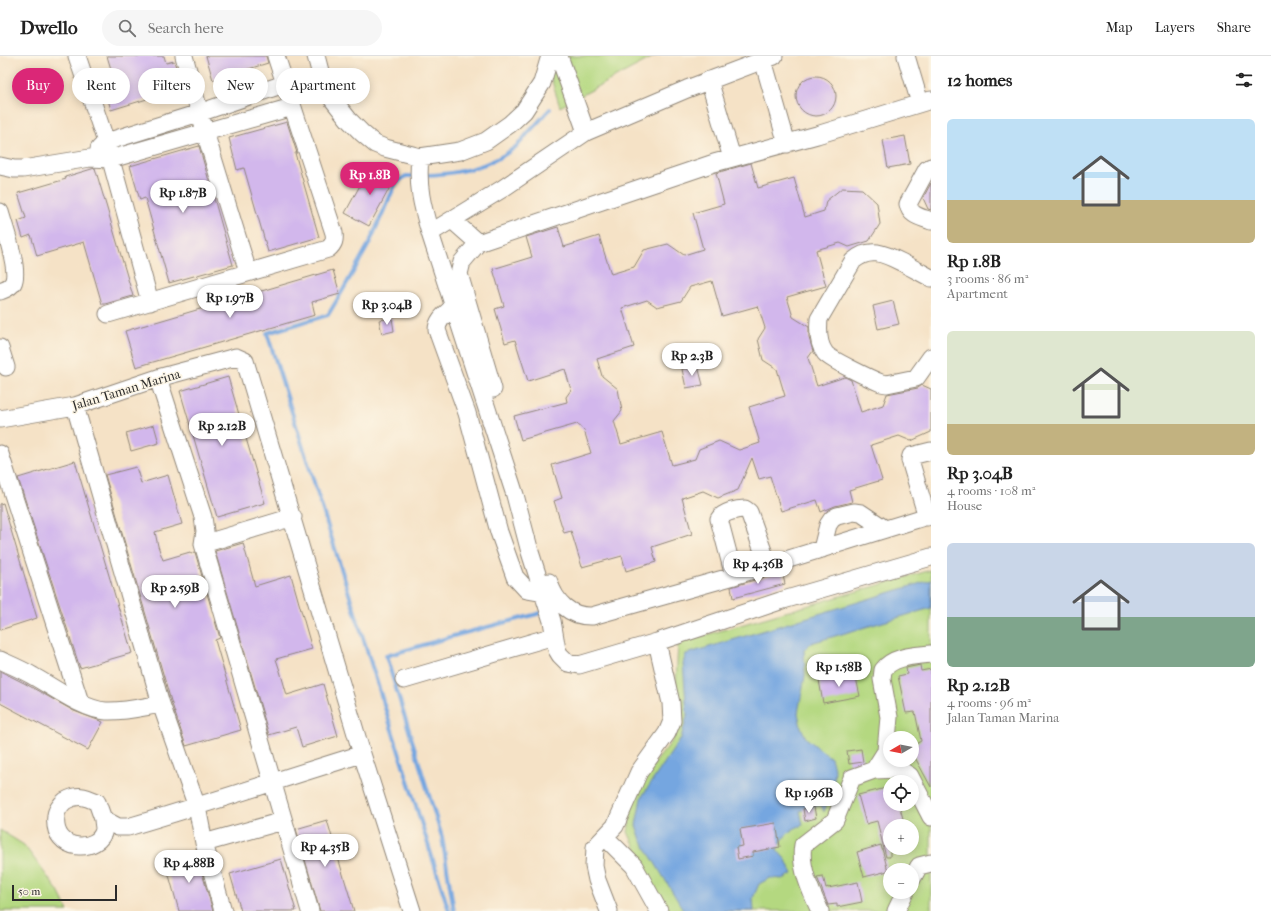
<!DOCTYPE html>
<meta charset="utf-8">
<style>
:root{--surface:#fff;--page:#f6f6f6;--text:#222;--muted:#767676;--line:#e0e0e0;--accent:#db2777}
body{margin:0;font-family:"IM FELL French Canon",serif;background:var(--page);color:var(--text);height:100vh;display:flex;flex-direction:column;font-size:15px;white-space:nowrap}
*{box-sizing:border-box;margin:0}
p{font-size:13px;color:var(--muted)}
.icon{flex:none;width:22px;height:22px;fill:none;stroke:currentColor;stroke-width:2;stroke-linecap:round;stroke-linejoin:round}
.map{position:relative;flex:1;overflow:hidden}
.details{display:flex;flex-direction:column;background:var(--surface);width:340px}
.details>*{flex:none}
.hud{position:absolute;left:12px;top:12px;width:380px;height:36px;display:flex;gap:8px}
.needle{width:26px;rotate:260deg}
.fabs{position:absolute;left:883px;top:675px;display:grid;gap:8px}
.fabs a{display:grid;place-items:center;width:36px;height:36px;border-radius:50%;background:var(--surface);box-shadow:0 2px 10px #0003;font-size:20px}
.scale{position:absolute;left:12px;bottom:10px;width:105px;box-sizing:border-box;padding-left:4px;border:2px solid #2b2b2b;border-top:0;font-size:11px;line-height:14px;white-space:nowrap;color:#2b2b2b;-webkit-text-stroke:3px #fcf5e5;paint-order:stroke}
.price{position:absolute;translate:-50% -34px;padding:0 9px;border-radius:14px;background:#fff;color:#222;font-size:13px;line-height:26px;filter:drop-shadow(0 1px 2px #0008)}
.price::after{content:'';position:absolute;left:50%;top:24px;width:12px;height:9px;margin-left:-6px;background:inherit;clip-path:polygon(0 0,100% 0,50% 100%)}
.price.current{background:var(--accent);color:#fff}
ul{padding:0;list-style:none}
li{display:grid;align-content:center;gap:8px;height:212px;padding:0 16px}
li span{display:grid;place-items:center;height:124px;border-radius:6px;color:#555}
li>.icon{margin-inline-start:auto}
span .icon{width:72px;height:72px;fill:#fffc;stroke-width:1}
li b{font-size:17px}
h2{display:flex;justify-content:space-between;align-items:center;height:48px;padding:0 16px;font-size:17px}
.pill{padding:0 14px;border-radius:18px;background:var(--surface);box-shadow:0 2px 10px #0003;font-size:14px;line-height:36px}
.pill.current{background:var(--accent);color:#fff}
header{display:flex;align-items:center;gap:24px;box-sizing:border-box;height:56px;padding:0 20px;background:var(--surface);border-bottom:1px solid var(--line)}
header strong{font-size:19px}
nav{display:flex;gap:22px;margin-inline-start:auto;font-size:14px}
.search{width:280px;height:36px;background:var(--page);display:flex;align-items:center;gap:10px;box-sizing:border-box;padding:0 14px;border-radius:22px;color:var(--muted);font-size:15px}
main{display:flex;flex:1;min-height:0}
.map>svg:first-child{display:block}
.green{fill:#b4d880;stroke:#708256;fill-rule:evenodd}
.water{fill:#75a6e0;stroke:#506886}
.lines{fill:none;stroke-linecap:round;stroke-linejoin:round}
.stream{stroke:#75a6e0;stroke-width:4}
.building{fill:#d2b7ec;fill-rule:evenodd}
.minor-casing{stroke:#908678;stroke-width:19}
.minor{stroke:#fff;stroke-width:17}
.labels{text-anchor:middle;stroke-width:3;stroke-linejoin:round;paint-order:stroke}
.street-label{font-size:13px;fill:#2b2b2b;stroke:#fcf5e5}
</style>
<header>
<strong>Dwello</strong>
<div class="search"><svg class="icon" aria-label="search" viewBox="0 0 24 24"><circle cx="10" cy="10" r="6"/><path d="M15 15l6 6"/></svg>Search here</div>
<nav><a>Map</a><a>Layers</a><a>Share</a></nav>
</header>
<main>
<div class="map">
<svg width="931" height="855" viewBox="0 0 931 855">
<rect width="100%" height="100%" fill="#fcf5e5"/>
<filter id="ink" filterUnits="userSpaceOnUse"><feTurbulence type="fractalNoise" baseFrequency=".025" numOctaves="2"/><feDisplacementMap in="SourceGraphic" scale="8" xChannelSelector="R" yChannelSelector="G"/><feConvolveMatrix kernelMatrix="1 2 1 2 8 2 1 2 1" color-interpolation-filters="sRGB"/></filter>
<filter id="wash" filterUnits="userSpaceOnUse"><feTurbulence type="fractalNoise" baseFrequency=".012" numOctaves="4" result="noise"/><feDisplacementMap in="SourceGraphic" scale="16" xChannelSelector="R" yChannelSelector="G"/><feGaussianBlur stdDeviation="0.9" result="paint"/><feColorMatrix in="noise" values="0 0 0 0 0 0 0 0 0 0 0 0 0 0 0 0 0 1.4 0 .05"/><feComposite in="paint" operator="in"/></filter>
<g filter="url(#wash)">
<rect width="100%" height="100%" fill="#f5e2c6"/>
<path class="green" d="M 544,0 L 655,0 L 560,51 Z
M 931,514 L 931,855 L 662,855 L 655,834 L 628,776 L 634,733 L 673,684 L 678,587 ZM 890,682 L 912,682 L 912,704 L 890,704 ZM 890,726 L 912,726 L 912,748 L 890,748 ZM 890,770 L 912,770 L 912,792 L 890,792 ZM 890,814 L 912,814 L 912,836 L 890,836 Z
M 0,774 L 24,789 L 58,835 L 68,855 L 0,855 Z"/>
<path class="water" d="M 931,524 L 931,552 L 811,587 L 804,594 L 805,620 L 798,657 L 801,671 L 806,682 L 831,702 L 835,715 L 833,730 L 824,756 L 821,749 L 800,755 L 803,769 C 789,773 783,781 777,794 L 786,804 L 792,818 L 783,823 L 770,822 L 759,828 L 753,842 L 754,855 L 684,855 L 641,784 L 636,769 L 641,742 L 681,682 L 687,660 L 683,607 L 686,598 Z"/>
<g class="lines">
<path class="stream" d="M 423,119 C 453,119 491,111 514,92 C 519,89 523,83 527,78 C 535,70 542,62 550,53
M 415,120 L 406,120 L 396,127 L 369,188 L 343,234 L 328,259 L 267,277 L 449,855
M 454,855 L 442,781 L 386,600 L 457,579 L 545,556"/>
</g>
<g id="blocks">
<path class="building" d="M 107,0 L 164,0 L 166,7 L 174,5 L 183,32 L 111,54 L 103,26 L 114,23 Z
M 206,0 L 266,0 L 268,7 L 213,24 Z
M796 40a20 20 0 1 1 40 0a20 20 0 1 1-40 0Z
M 287,66 L 297,97 L 295,97 L 319,181 L 268,196 L 244,112 L 237,114 L 229,82 Z
M 905,80 L 910,108 L 888,112 L 883,84 Z
M 199,90 L 233,209 L 169,227 L 145,142 L 140,144 L 130,110 Z
M 751,107 L 758,132 L 794,122 L 805,161 L 824,155 L 826,145 L 842,132 L 862,133 L 877,147 L 880,168 L 869,185 L 849,191 L 840,187 L 816,194 L 826,230 L 787,241 L 793,261 L 809,271 L 809,282 L 813,295 L 808,302 L 817,330 L 845,321 L 851,324 L 861,356 L 883,349 L 887,338 L 918,332 L 922,329 L 931,333 L 931,376 L 911,385 L 899,380 L 871,389 L 882,424 L 849,434 L 852,446 L 835,450 L 821,456 L 817,444 L 781,455 L 770,420 L 759,423 L 752,402 L 738,434 L 718,442 L 703,435 L 682,442 L 692,478 L 652,491 L 656,506 L 626,515 L 622,500 L 582,511 L 571,475 L 564,477 L 554,445 L 562,442 L 552,409 L 591,397 L 584,374 L 577,368 L 521,384 L 514,360 L 567,346 L 566,341 L 571,334 L 565,313 L 528,325 L 515,284 L 505,287 L 495,253 L 504,250 L 493,213 L 532,201 L 526,181 L 558,171 L 564,191 L 599,180 L 611,218 L 634,211 L 644,194 L 668,188 L 684,199 L 703,193 L 693,157 L 724,148 L 716,117 ZM 712,225 L 722,260 L 758,250 L 765,272 L 758,283 L 763,304 L 777,313 L 785,340 L 749,351 L 760,387 L 739,394 L 719,385 L 699,393 L 695,403 L 672,409 L 662,376 L 621,388 L 614,365 L 622,355 L 618,333 L 602,320 L 597,303 L 634,291 L 622,252 L 647,244 L 657,251 L 681,245 L 690,231 Z
M 370,111 L 394,124 L 369,170 L 345,157 Z
M 95,112 L 133,240 L 105,248 L 102,248 L 84,186 L 37,200 L 31,179 L 23,182 L 18,165 L 26,162 L 18,137 L 66,123 L 65,121 Z
M 931,127 L 931,154 L 928,153 L 923,142 Z
M 333,214 L 340,238 L 312,246 L 315,259 L 136,311 L 125,275 Z
M 893,245 L 899,268 L 878,273 L 873,250 Z
M 392,262 L 394,275 L 382,278 L 379,264 Z
M 698,310 L 703,329 L 686,332 L 682,313 Z
M 228,321 L 265,447 L 217,461 L 180,335 Z
M 154,369 L 159,387 L 131,395 L 126,377 Z
M 75,405 L 132,597 L 80,612 L 18,422 Z
M 136,411 L 141,427 L 168,419 L 182,468 L 155,476 L 158,490 L 163,504 L 190,496 L 191,498 L 195,496 L 220,582 L 215,584 L 241,674 L 186,690 L 171,645 L 105,419 Z
M 3,447 L 37,562 L 0,574 L 0,448 Z
M 243,487 L 255,530 L 291,519 L 312,593 L 276,603 L 280,615 L 287,639 L 323,628 L 338,680 L 302,691 L 296,671 L 269,679 L 215,495 Z
M 782,516 L 785,528 L 733,542 L 731,531 Z
M 920,609 L 921,615 L 931,613 L 931,731 L 912,696 L 912,690 L 921,685 L 915,656 L 906,657 L 898,620 L 907,618 L 906,612 Z
M 0,615 L 24,627 L 74,655 L 103,666 L 88,694 L 0,647 Z
M 855,617 L 860,640 L 823,647 L 819,624 Z
M 861,693 L 863,706 L 849,708 L 847,695 Z
M 890,731 L 890,748 L 899,748 L 905,770 L 890,770 L 890,801 L 886,801 L 877,765 L 866,768 L 858,739 Z
M 814,751 L 816,762 L 805,765 L 803,753 Z
M 327,764 L 342,815 L 354,855 L 320,855 L 296,773 Z
M 776,767 L 780,791 L 753,796 L 753,800 L 738,803 L 736,791 L 743,790 L 740,773 Z
M 881,789 L 888,815 L 864,821 L 857,796 Z
M 196,796 L 213,855 L 179,855 L 165,805 Z
M 281,803 L 296,855 L 241,855 L 230,818 Z
M 823,820 L 826,832 L 828,831 L 828,832 L 858,826 L 862,846 L 837,851 L 837,848 L 828,849 L 817,821 Z"/>
</g>
</g>
<g filter="url(#ink)">
<use href="#blocks" fill-opacity="0" stroke="#908678" stroke-width="1"/>
<g class="lines">
<g class="minor-casing">
<path id="minor" d="M 77,0 L 106,86 L 150,246
M 184,0 L 205,76 L 248,216
M 316,0 L 321,19 L 330,40 L 349,64 L 362,77 L 375,88 L 385,92 L 420,101 L 460,95 L 486,85 L 510,68 L 524,55 L 542,27 L 550,0
M 559,0 L 586,76
M 774,0 L 687,33 L 586,76 L 502,133 L 430,177 L 515,439 L 530,496 L 552,565 L 557,594 L 560,599 L 568,607 L 579,609 L 657,586 L 780,545 L 931,501
M 906,0 L 920,47
M 763,4 L 787,88
M 709,24 L 732,102
M 99,93 L 106,86 L 199,57 L 284,28
M 420,101 C 417,130 422,149 430,177
M 0,110 L 14,113 L 23,113 L 90,102 L 111,103 L 292,51
M 931,111 L 927,113 L 908,148 C 910,160 921,161 931,165
M 0,156 C 4,171 20,214 13,227 C 10,232 5,233 0,235
M 452,164 L 478,187 L 714,107 L 817,79 L 931,44
M 478,187 L 462,206 L 459,218 L 493,333
M 931,222 C 922,217 912,212 903,207 C 885,198 870,190 853,205 L 819,263 C 818,274 818,288 825,297 C 829,303 871,323 881,327 L 887,328 L 916,322 L 931,301
M 454,250 C 447,257 437,263 437,274 L 467,357 L 499,476 L 515,521 L 527,534 L 544,537 L 553,536
M 108,258 L 328,193 C 334,188 335,184 334,177 L 276,0
M 0,292 L 6,311
M 158,322 L 203,461 L 205,475 L 203,488 L 310,855
M 75,350 L 161,648 L 197,751 L 204,787 L 223,855
M 0,363 L 75,350 L 158,322 L 236,301 L 245,305 L 362,698 L 412,855
M 0,398 L 80,646
M 927,461 L 910,404 L 911,400 L 931,395
M 203,488 L 293,461
M 822,493 L 828,469 L 832,463 L 837,460 L 854,456 L 861,457 L 885,473
M 734,520 L 719,463 C 723,456 737,453 745,453 L 749,456 L 768,509
M 549,526 C 555,546 570,561 592,560 L 734,520 L 931,459
M 0,604 C 11,609 23,614 33,620 C 53,631 84,654 106,655 C 124,656 143,651 161,648
M 404,624 L 554,580
M 874,714 L 899,713 L 910,720 L 931,761
M 103,763 C 103,766 104,770 104,773 C 101,797 51,798 56,760 C 56,755 61,748 65,745 C 78,738 84,740 97,746 L 103,763 L 118,771 L 128,771 C 207,748 284,722 362,698
M 605,781 L 634,810 L 659,855
M 204,787 L 283,765
M 912,823 L 919,810 L 931,807
M 609,855 L 597,824 L 594,810 L 595,791 L 615,770 L 639,716 L 667,677 L 672,665 L 671,647 L 657,586
M 820,855 C 811,836 799,810 803,789 L 835,764 L 852,722 L 874,714 L 886,695 L 889,661 L 882,623 L 883,614 C 893,600 915,600 931,598
M 896,855 L 905,836"/>
</g>
<use href="#minor" class="minor"/>
</g>
</g>
<g class="labels">
<g class="street-label">
<text transform="translate(126 333) rotate(-17)" y="5">Jalan Taman Marina</text>
</g>
</g>
</svg>
<div class="fabs">
<a><svg class="needle" viewBox="-14 -14 28 28"><path d="M0-13l5 13h-10z" fill="#e53935"/><path d="M0 13l5-13h-10z" fill="#767676"/></svg></a>
<a><svg class="icon" aria-label="locate" viewBox="0 0 24 24"><circle cx="12" cy="12" r="6"/><path d="M12 2v4M12 18v4M2 12h4M18 12h4"/></svg></a>
<a>+</a>
<a>−</a>
</div>
<div class="scale">50 m</div>
<b class="price current" style="left:370px;top:140px">Rp 1.8B</b>
<b class="price" style="left:183px;top:158px">Rp 1.87B</b>
<b class="price" style="left:230px;top:263px">Rp 1.97B</b>
<b class="price" style="left:387px;top:270px">Rp 3.04B</b>
<b class="price" style="left:692px;top:321px">Rp 2.3B</b>
<b class="price" style="left:222px;top:391px">Rp 2.12B</b>
<b class="price" style="left:758px;top:529px">Rp 4.36B</b>
<b class="price" style="left:175px;top:553px">Rp 2.59B</b>
<b class="price" style="left:839px;top:632px">Rp 1.58B</b>
<b class="price" style="left:809px;top:758px">Rp 1.96B</b>
<b class="price" style="left:325px;top:812px">Rp 4.35B</b>
<b class="price" style="left:189px;top:828px">Rp 4.88B</b>
<div class="hud">
<a class="pill current">Buy</a>
<a class="pill">Rent</a>
<a class="pill">Filters</a>
<a class="pill">New</a>
<a class="pill">Apartment</a>
</div>
</div>
<section class="details">
<h2>12 homes<svg class="icon" aria-label="filters" viewBox="0 0 24 24"><path d="M4 7h16M4 17h16"/><circle cx="9" cy="7" r="2"/><circle cx="15" cy="17" r="2"/></svg></h2>
<ul>
<li><span style="background:linear-gradient(#bfe0f5 65%,#c2b280 0)"><svg class="icon" aria-label="home" viewBox="0 0 24 24"><path d="M3 11l9-7 9 7M6 9v11h12V9"/></svg></span><div><b>Rp 1.8B</b><p>3 rooms · 86 m²</p><p>Apartment</p></div></li>
<li><span style="background:linear-gradient(#dfe7d0 75%,#c2b280 0)"><svg class="icon" aria-label="home" viewBox="0 0 24 24"><path d="M3 11l9-7 9 7M6 9v11h12V9"/></svg></span><div><b>Rp 3.04B</b><p>4 rooms · 108 m²</p><p>House</p></div></li>
<li><span style="background:linear-gradient(#c9d6e8 60%,#7fa58c 0)"><svg class="icon" aria-label="home" viewBox="0 0 24 24"><path d="M3 11l9-7 9 7M6 9v11h12V9"/></svg></span><div><b>Rp 2.12B</b><p>4 rooms · 96 m²</p><p>Jalan Taman Marina</p></div></li>
</ul>
</section>
</main>
